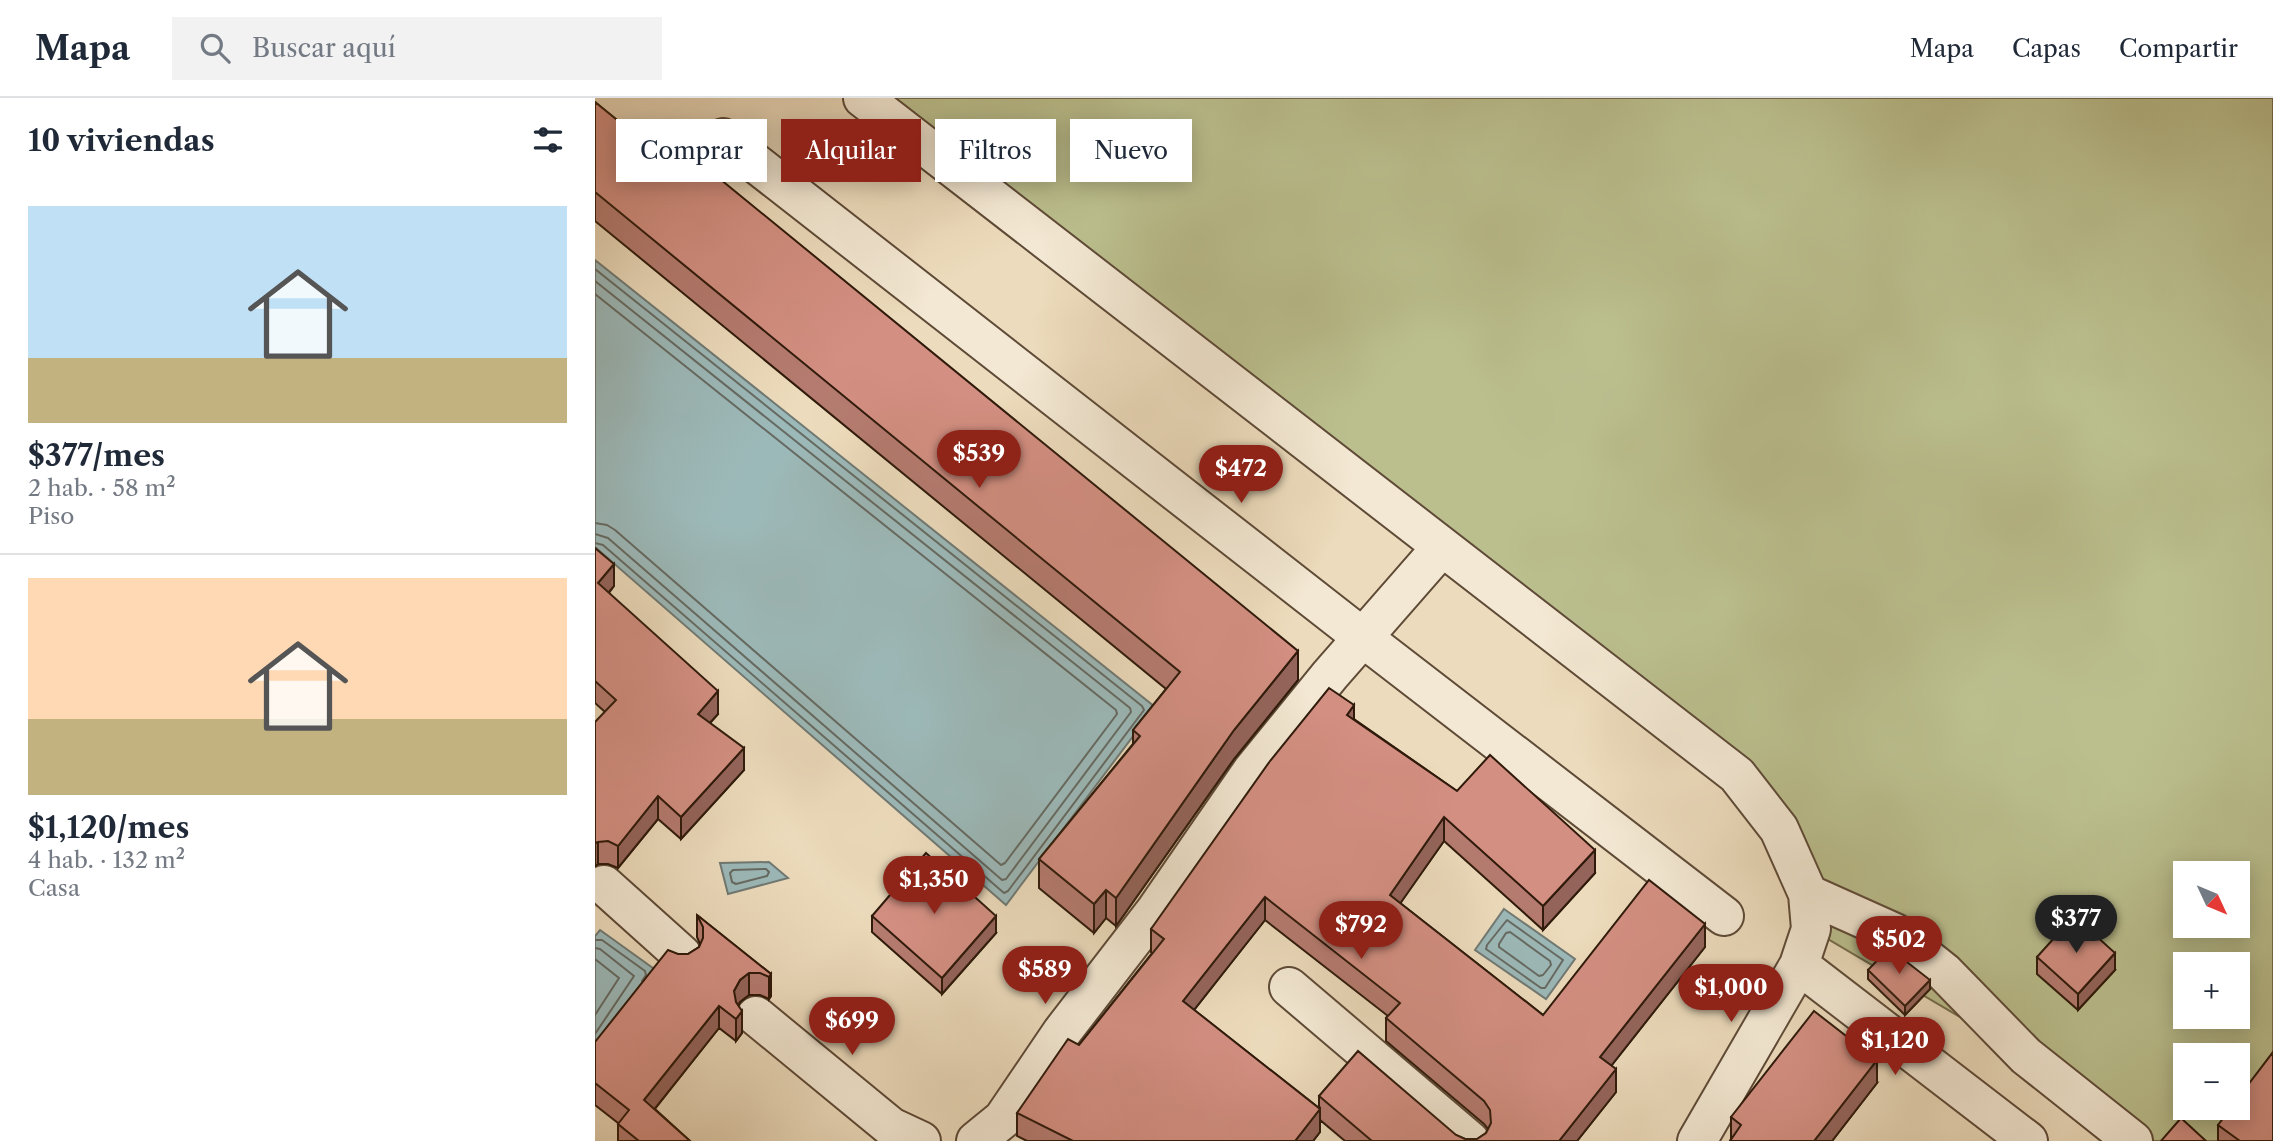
<!DOCTYPE html>
<html lang="es">
<meta charset="utf-8">
<style>
:root{--surface:#fff;--page:#f2f2f3;--text:#1f2937;--muted:#747a83;--line:#e0e1e3;--accent:#8f2418}
body{margin:0;font-family:"Libre Caslon Text",serif;background:var(--page);color:var(--text);height:100vh;display:flex;flex-direction:column;font-size:26px;white-space:nowrap}
*{box-sizing:border-box;margin:0}
p{font-size:23px;color:var(--muted)}
.icon{flex:none;width:38px;height:38px;fill:none;stroke:currentColor;stroke-width:2;stroke-linecap:round;stroke-linejoin:round}
.map{position:relative;flex:1;overflow:hidden}
.details{display:flex;flex-direction:column;background:var(--surface);width:595px}
.details>*{flex:none}
.guide{position:absolute;left:21px;top:21px;width:665px;height:63px;display:flex;gap:14px}
.needle{width:46px;rotate:134deg}
.controls{position:absolute;left:1578px;top:763px;display:grid;gap:14px}
.controls a{display:grid;place-items:center;width:77px;height:77px;border-radius:0px;background:var(--surface);box-shadow:0 4px 18px #0003;font-size:35px}
.price{position:absolute;translate:-50% -60px;padding:0 16px;border-radius:24px;background:var(--accent);color:#fff;font-size:23px;line-height:46px;filter:drop-shadow(0 2px 4px #0008)}
.price::after{content:'';position:absolute;left:50%;top:42px;width:21px;height:16px;margin-left:-10px;background:inherit;clip-path:polygon(0 0,100% 0,50% 100%)}
.price.active{background:#222;color:#fff}
ul{padding:0;list-style:none}
li{display:grid;align-content:center;gap:14px;height:371px;padding:0 28px}
li+li{border-top:2px solid var(--line)}
li span{display:grid;place-items:center;height:217px;border-radius:0px;color:#555}
li>.icon{margin-inline-start:auto}
span .icon{width:126px;height:126px;fill:#fffc;stroke-width:1}
li b{font-size:30px}
h2{display:flex;justify-content:space-between;align-items:center;height:84px;padding:0 28px;font-size:30px}
.chip{padding:0 24px;border-radius:0px;background:var(--surface);box-shadow:0 4px 18px #0003;font-size:24px;line-height:63px}
.chip.active{background:var(--accent);color:#fff}
header{display:flex;align-items:center;gap:42px;box-sizing:border-box;height:98px;padding:0 35px;background:var(--surface);border-bottom:2px solid var(--line)}
header strong{font-size:33px}
nav{display:flex;gap:38px;margin-inline-start:auto;font-size:24px}
.search{width:490px;height:63px;background:var(--page);display:flex;align-items:center;gap:18px;box-sizing:border-box;padding:0 24px;border-radius:0px;color:var(--muted);font-size:26px}
main{display:flex;flex:1;min-height:0}
.map>svg:first-child{display:block}
.green{fill:#bbbf8e;stroke:#756c4c;stroke-width:2;fill-rule:evenodd}
.water{fill:#9cb9b9;stroke:#707973;stroke-width:2}
.lines{fill:none;stroke-linecap:round;stroke-linejoin:round}
.shore{stroke:#666a62;stroke-width:2}
.minor-casing{stroke:#5e4a37;stroke-width:42}
.minor{stroke:#f3e8d3;stroke-width:38}
.wall{fill:#b57b70;stroke:#2f1a0b;stroke-width:2;fill-rule:evenodd}
.shaded-wall{fill:#94645b;stroke:#2f1a0b;stroke-width:2}
.building{fill:#d38f82;stroke:#2f1a0b;stroke-width:2}
</style>
<header>
<strong>Mapa</strong>
<div class="search"><svg class="icon" aria-label="search" viewBox="0 0 24 24"><circle cx="10" cy="10" r="6"/><path d="M15 15l6 6"/></svg>Buscar aquí</div>
<nav><a>Mapa</a><a>Capas</a><a>Compartir</a></nav>
</header>
<main>
<section class="details">
<h2>10 viviendas<svg class="icon" aria-label="filters" viewBox="0 0 24 24"><path d="M4 7h16M4 17h16"/><circle cx="9" cy="7" r="2"/><circle cx="15" cy="17" r="2"/></svg></h2>
<ul>
<li><span style="background:linear-gradient(#bfe0f5 70%,#c2b280 0)"><svg class="icon" aria-label="home" viewBox="0 0 24 24"><path d="M3 11l9-7 9 7M6 9v11h12V9"/></svg></span><div><b>$377/mes</b><p>2 hab. · 58 m²</p><p>Piso</p></div></li>
<li><span style="background:linear-gradient(#ffd9b3 65%,#c2b280 0)"><svg class="icon" aria-label="home" viewBox="0 0 24 24"><path d="M3 11l9-7 9 7M6 9v11h12V9"/></svg></span><div><b>$1,120/mes</b><p>4 hab. · 132 m²</p><p>Casa</p></div></li>
</ul>
</section>
<div class="map">
<svg width="1678" height="1043" viewBox="0 0 1678 1043">
<rect width="100%" height="100%" fill="#ecdbbc"/>
<filter id="stains"><feTurbulence type="fractalNoise" baseFrequency=".00286" numOctaves="4"/><feColorMatrix values="0 0 0 0 .2 0 0 0 0 .09 0 0 0 0 .02 0 0 0 .5 -.17"/></filter>
<radialGradient id="worn" r=".72"><stop offset=".6" stop-color="#630" stop-opacity="0"/><stop offset="1" stop-color="#630" stop-opacity=".3"/></radialGradient>
<path class="green" d="M 268,0 L 1678,0 L 1678,1043 L 1542,1043 L 1431,958 L 1216,831 L 1184,731 ZM 1591,775 L 1643,775 L 1643,828 L 1591,828 ZM 1591,866 L 1643,866 L 1643,919 L 1591,919 ZM 1591,957 L 1643,957 L 1643,1010 L 1591,1010 Z"/>
<path class="water" d="M 0,162 L 560,609 L 411,807 L 0,449 Z
M 174,764 L 193,780 L 133,796 L 125,765 Z
M 909,811 L 980,861 L 951,901 L 880,852 Z
M 5,832 L 62,873 L 0,964 L 0,838 Z"/>
<g class="lines">
<path class="shore" d="M 0,171 L 547,608 L 549,612 L 413,793 L 409,795 L 8,447 L 0,445
M 0,183 L 535,610 L 536,614 L 411,781 L 407,782 L 13,440 L 0,436
M 0,196 L 521,612 L 522,616 L 410,765 L 406,767 L 20,432 L 12,427 L 0,425
M 171,771 L 174,774 L 172,778 L 141,786 L 137,784 L 135,775 L 138,772 Z
M 912,822 L 968,862 L 950,890 L 946,890 L 891,851 L 892,847 Z
M 915,834 L 955,863 L 956,867 L 948,877 L 944,878 L 904,849 L 904,846 L 911,835 Z
M 0,842 L 7,842 L 50,873 L 51,877 L 47,883
M 0,850 L 5,851 L 39,878 L 0,936
M 0,861 L 24,880 L 0,917"/>
<g class="minor-casing">
<path id="minor" d="M 268,0 L 1142,677 L 1184,731 L 1213,796 L 1216,831 L 1204,867 L 1102,1043
M 128,40 L 767,539 L 1129,818
M 9,787 L 87,857
M 1213,796 L 1300,835 L 1349,874 L 1431,958 L 1538,1043
M 1204,867 L 1433,1043
M 694,889 L 875,1043
M 161,918 L 296,1029 L 326,1043
M 381,1043 L 408,1021 L 467,934 L 561,812 L 657,673 L 735,577 L 846,450"/>
</g>
<use href="#minor" class="minor"/>
</g>
<path class="wall" d="M 0,4 L 703,582 L 639,661 L 521,828 L 511,820 L 499,835 L 444,790 L 444,761 L 538,646 L 538,632 L 571,591 L 0,123 Z
M 0,450 L 19,488 L 14,495 L 123,616 L 115,625 L 149,672 L 86,741 L 63,721 L 23,770 L 13,766 L 3,766 L 0,768 L 10,614 L 0,605 Z
M 759,621 L 862,693 L 1000,775 L 948,832 L 849,743 L 805,805 L 948,917 L 1110,849 L 1016,968 L 1021,994 L 982,1043 L 750,1043 L 725,1022 L 725,1034 L 718,1043 L 432,1043 L 422,1038 L 422,1015 L 484,947 L 557,855 L 556,854 L 556,831 ZM 670,822 L 793,918 L 791,920 L 791,943 L 889,1026 L 893,1031 L 891,1035 L 882,1041 L 870,1041 L 861,1037 L 724,998 L 724,1010 L 599,912 Z
M 102,817 L 176,876 L 176,898 L 174,901 L 165,897 L 154,897 L 145,904 L 143,907 L 147,935 L 141,943 L 124,930 L 60,1011 L 95,1043 L 23,1043 L 23,1025 L 0,1007 L 0,944 L 93,856 L 104,849 L 105,846 L 102,839 Z
M 277,818 L 401,835 L 347,896 L 277,834 Z
M 1442,859 L 1520,872 L 1483,912 L 1442,876 Z
M 1273,872 L 1335,891 L 1310,917 L 1273,881 Z
M 1282,985 L 1237,1043 L 1135,1043 L 1136,1041 L 1136,1019 Z
M 1623,1027 L 1678,1043 L 1623,1043 Z"/>
<path class="shaded-wall" d="M 19,466 L 19,488 L 3,507 L 3,485 Z
M 703,553 L 703,582 L 639,661 L 521,828 L 521,800 L 639,632 Z
M 123,593 L 123,616 L 103,638 L 103,616 Z
M 759,607 L 759,630 L 752,617 Z
M 149,650 L 149,672 L 86,741 L 86,719 Z
M 63,698 L 63,721 L 23,770 L 23,748 Z
M 849,719 L 849,743 L 795,820 L 795,797 Z
M 3,744 L 3,766 L 0,768 L 0,745 Z
M 1000,752 L 1000,775 L 948,832 L 948,808 Z
M 511,792 L 511,820 L 499,835 L 499,806 Z
M 670,799 L 670,822 L 588,926 L 588,903 Z
M 401,818 L 401,835 L 347,896 L 347,880 Z
M 1110,826 L 1110,849 L 1005,982 L 1005,959 Z
M 1520,855 L 1520,872 L 1483,912 L 1483,896 Z
M 154,875 L 154,897 L 145,904 L 139,915 L 139,893 L 145,882 Z
M 176,876 L 176,898 L 174,901 L 174,879 Z
M 1335,882 L 1335,891 L 1310,917 L 1310,908 Z
M 124,908 L 124,930 L 49,1024 L 49,1002 Z
M 147,913 L 147,935 L 141,943 L 141,921 Z
M 1282,962 L 1282,985 L 1237,1043 L 1219,1043 Z
M 1021,971 L 1021,994 L 982,1043 L 964,1043 Z
M 725,1011 L 725,1034 L 718,1043 L 700,1043 Z"/>
<path class="building" d="M 0,4 L 64,56 L 76,41 L 703,553 L 639,632 L 521,800 L 511,792 L 499,806 L 444,761 L 545,638 L 538,632 L 585,574 L 0,94 Z
M 0,450 L 19,466 L 3,485 L 123,593 L 103,616 L 149,650 L 86,719 L 63,698 L 23,748 L 13,743 L 3,744 L 0,745 L 0,624 L 21,602 L 0,583 Z
M 734,590 L 759,607 L 752,617 L 862,693 L 895,657 L 1000,752 L 948,808 L 849,719 L 795,797 L 948,917 L 1054,782 L 1110,826 L 1005,959 L 1021,971 L 964,1043 L 777,1043 L 724,998 L 763,953 L 861,1037 L 870,1041 L 882,1041 L 891,1035 L 896,1025 L 895,1012 L 889,1003 L 791,920 L 805,905 L 670,799 L 588,903 L 725,1011 L 700,1043 L 478,1043 L 422,1015 L 473,941 L 484,947 L 569,841 L 556,831 L 675,663 Z
M 331,755 L 401,818 L 347,880 L 277,818 Z
M 102,817 L 176,876 L 174,879 L 165,875 L 154,875 L 145,882 L 139,893 L 141,904 L 147,913 L 141,921 L 124,908 L 49,1002 L 95,1043 L 44,1043 L 23,1026 L 34,1012 L 0,985 L 0,944 L 73,852 L 83,856 L 93,856 L 104,849 L 108,840 L 108,829 Z
M 1479,818 L 1520,855 L 1483,896 L 1442,859 Z
M 1294,850 L 1335,882 L 1310,908 L 1273,872 Z
M 1219,913 L 1282,962 L 1219,1043 L 1135,1043 L 1146,1027 L 1136,1019 Z
M 1678,954 L 1678,1043 L 1645,1043 L 1623,1027 L 1636,1010 L 1643,1010 L 1643,1000 Z
M 1586,1020 L 1611,1043 L 1566,1043 Z"/>
<rect width="100%" height="100%" filter="url(#stains)"/>
<rect width="100%" height="100%" fill="url(#worn)"/>
</svg>
<div class="controls">
<a><svg class="needle" viewBox="-14 -14 28 28"><path d="M0-13l5 13h-10z" fill="#e53935"/><path d="M0 13l5-13h-10z" fill="#747a83"/></svg></a>
<a>+</a>
<a>−</a>
</div>
<b class="price" style="left:384px;top:392px">$539</b>
<b class="price" style="left:646px;top:407px">$472</b>
<b class="price" style="left:339px;top:818px">$1,350</b>
<b class="price active" style="left:1481px;top:857px">$377</b>
<b class="price" style="left:766px;top:863px">$792</b>
<b class="price" style="left:1304px;top:878px">$502</b>
<b class="price" style="left:450px;top:908px">$589</b>
<b class="price" style="left:1136px;top:926px">$1,000</b>
<b class="price" style="left:257px;top:959px">$699</b>
<b class="price" style="left:1300px;top:979px">$1,120</b>
<div class="guide">
<a class="chip">Comprar</a>
<a class="chip active">Alquilar</a>
<a class="chip">Filtros</a>
<a class="chip">Nuevo</a>
</div>
</div>
</main>
